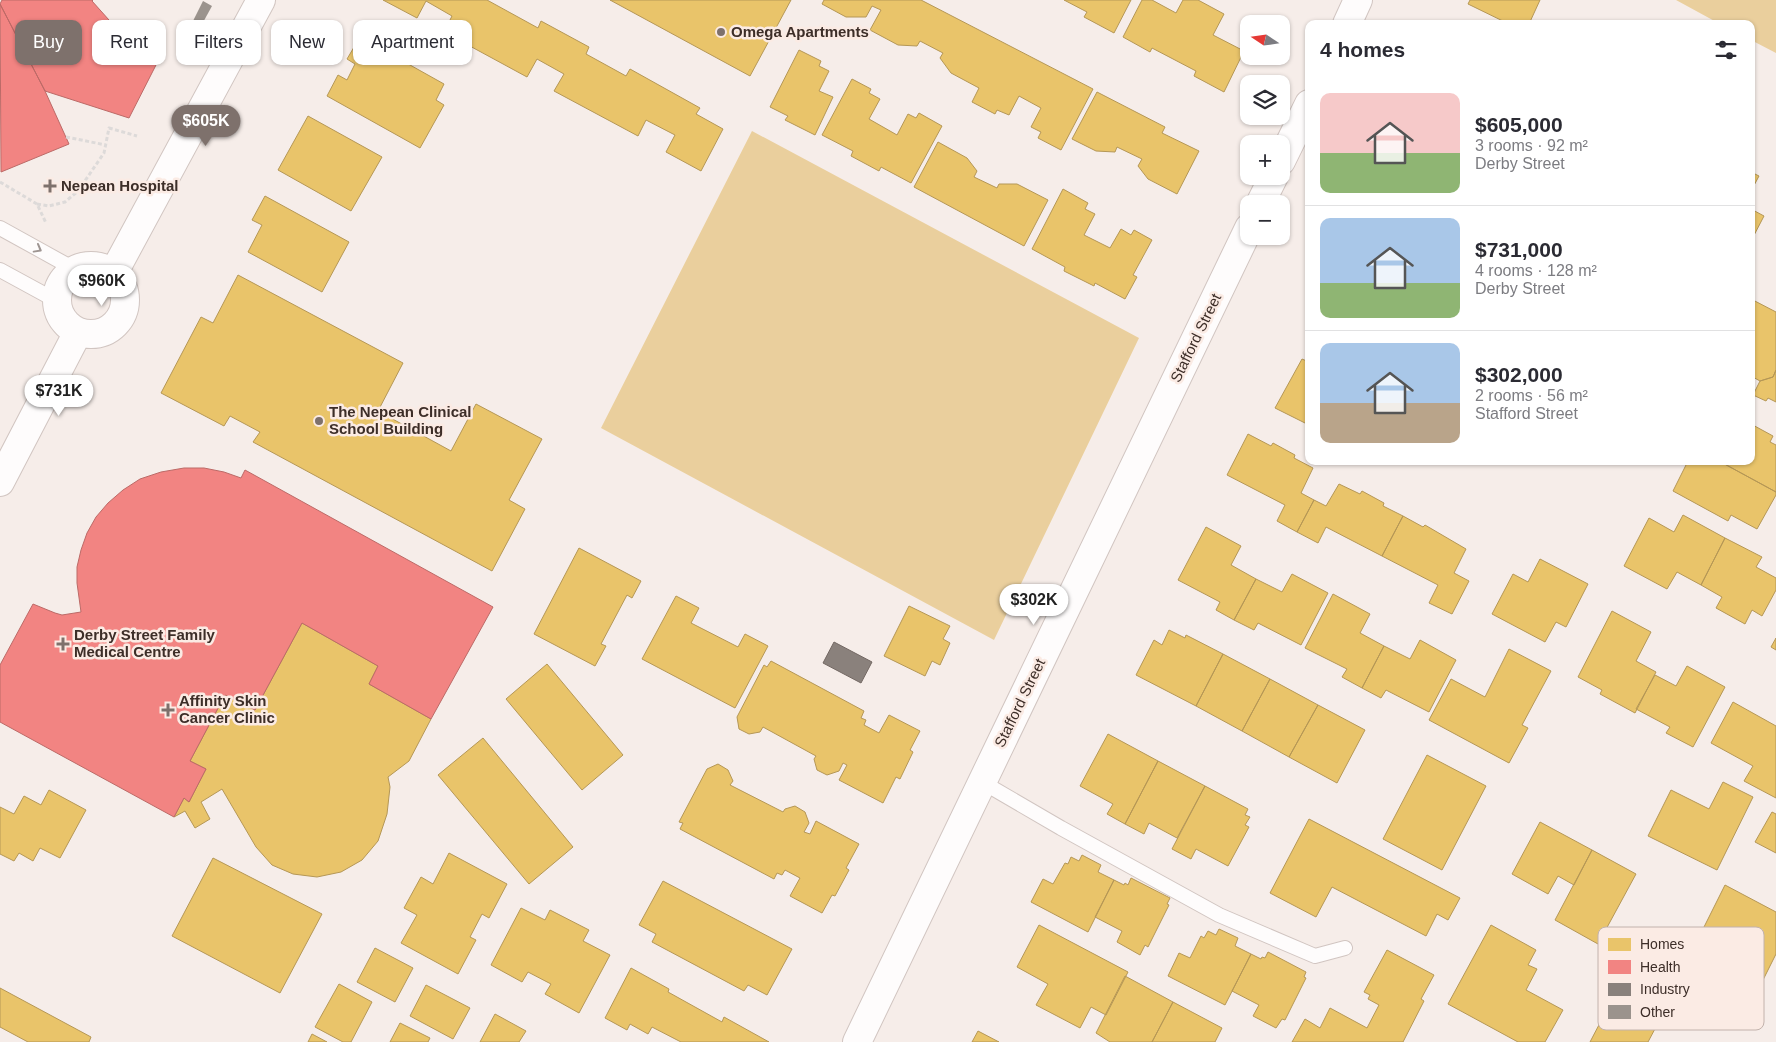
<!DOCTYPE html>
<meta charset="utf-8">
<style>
:root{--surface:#fff;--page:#f7f7f7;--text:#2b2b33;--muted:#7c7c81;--line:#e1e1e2;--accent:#7e716c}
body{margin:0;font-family:Arial,sans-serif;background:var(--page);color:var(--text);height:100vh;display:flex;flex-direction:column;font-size:19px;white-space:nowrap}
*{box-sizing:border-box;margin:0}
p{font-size:16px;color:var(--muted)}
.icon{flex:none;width:28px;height:28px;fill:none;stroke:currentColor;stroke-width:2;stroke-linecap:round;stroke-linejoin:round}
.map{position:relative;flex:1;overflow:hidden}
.side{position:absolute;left:1305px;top:20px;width:450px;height:445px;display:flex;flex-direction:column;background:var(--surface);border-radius:10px;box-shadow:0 1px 4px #0004}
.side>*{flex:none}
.hud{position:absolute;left:15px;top:20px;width:475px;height:45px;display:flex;gap:10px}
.needle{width:32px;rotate:283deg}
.tools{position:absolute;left:1240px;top:15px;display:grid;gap:10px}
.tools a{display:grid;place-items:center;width:50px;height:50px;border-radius:10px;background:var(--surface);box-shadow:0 1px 4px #0004;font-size:25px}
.price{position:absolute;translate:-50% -42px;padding:0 11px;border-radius:18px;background:#fff;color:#222;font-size:16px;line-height:32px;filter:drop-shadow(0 1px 2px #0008)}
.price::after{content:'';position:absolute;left:50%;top:30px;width:15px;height:11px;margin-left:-8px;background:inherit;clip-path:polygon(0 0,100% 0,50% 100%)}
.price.active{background:var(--accent);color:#fff}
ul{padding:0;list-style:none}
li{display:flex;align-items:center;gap:15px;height:125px;padding:0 15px}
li+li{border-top:1px solid var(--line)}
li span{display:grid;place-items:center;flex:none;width:140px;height:100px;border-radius:10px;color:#555}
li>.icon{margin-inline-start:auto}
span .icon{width:60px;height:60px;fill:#fffc;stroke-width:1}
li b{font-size:21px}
h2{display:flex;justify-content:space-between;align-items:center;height:60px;padding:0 15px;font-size:21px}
.pill{padding:0 18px;border-radius:10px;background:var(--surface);box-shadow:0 1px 4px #0004;font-size:18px;line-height:45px}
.pill.active{background:var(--accent);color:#fff}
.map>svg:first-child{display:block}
.green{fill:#eacf9d}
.homes{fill:#e9c46a;stroke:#b59756}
.health{fill:#f28482;stroke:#bc6a67}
.industry{fill:#8a817c;stroke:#736863}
.building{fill:#9b938d}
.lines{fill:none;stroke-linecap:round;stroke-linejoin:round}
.lane-casing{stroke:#d1c5c1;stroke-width:16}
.street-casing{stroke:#d1c5c1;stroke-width:30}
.secondary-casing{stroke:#d1c5c1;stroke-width:30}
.path{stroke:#dddad9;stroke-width:3;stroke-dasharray:4 2.5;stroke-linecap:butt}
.lane{stroke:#fefcfc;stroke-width:14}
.street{stroke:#fefcfc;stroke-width:28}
.secondary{stroke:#fefcfc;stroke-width:28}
.oneway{stroke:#9e9592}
.poi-dot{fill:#7e716c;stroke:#fbebe4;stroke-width:2}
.labels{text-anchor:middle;stroke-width:5;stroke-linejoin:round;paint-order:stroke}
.poi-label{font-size:15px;font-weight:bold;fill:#3d2e28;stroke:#fbebe4;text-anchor:start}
.street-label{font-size:15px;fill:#3d2e28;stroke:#fbebe4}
.key{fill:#fbebe4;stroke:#c2b2ac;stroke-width:1}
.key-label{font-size:14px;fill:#3d2e28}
</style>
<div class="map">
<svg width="1776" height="1042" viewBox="0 0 1776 1042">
<rect width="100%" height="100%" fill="#f6ede9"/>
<path class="green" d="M 1676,0 L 1776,0 L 1776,53 L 1751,40 L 1751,24 L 1720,24 Z
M 752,131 L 1139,338 L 994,640 L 601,428 Z"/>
<path class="homes" d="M 383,0 L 487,0 L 538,28 L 541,21 L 589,47 L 586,54 L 626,76 L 630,69 L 700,108 L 696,114 L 723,129 L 701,171 L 666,152 L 675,135 L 646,120 L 638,136 L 554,91 L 564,74 L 537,59 L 527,77 L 444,32 L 452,16 L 426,1 L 417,18 Z
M 610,0 L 791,0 L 750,76 Z
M 824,0 L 921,0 L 1093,89 L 1061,150 L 1038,138 L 1041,132 L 1031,127 L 1041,108 L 1019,96 L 1009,115 L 997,110 L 995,114 L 972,102 L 979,88 L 951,73 L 940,58 L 943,53 L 920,41 L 917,46 L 898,45 L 870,30 L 881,10 L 872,6 L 866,17 L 846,17 L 822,4 Z
M 1064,0 L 1131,0 L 1114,33 L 1084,17 L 1087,12 Z
M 1142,0 L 1152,0 L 1176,13 L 1183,0 L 1198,0 L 1224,14 L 1213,35 L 1244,51 L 1224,92 L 1194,76 L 1196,71 L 1152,48 L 1150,52 L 1123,37 Z
M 1470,0 L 1540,0 L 1529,24 L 1509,24 L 1468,4 Z
M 360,37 L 444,84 L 436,100 L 444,105 L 420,148 L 327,96 L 338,75 L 347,80 L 355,64 L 347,59 Z
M 799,50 L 821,61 L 819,66 L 829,71 L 819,91 L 833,97 L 815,135 L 785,120 L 788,116 L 770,107 Z
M 852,79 L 871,89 L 869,93 L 880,99 L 869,119 L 897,135 L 908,114 L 916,118 L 919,113 L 942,126 L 911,183 L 881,167 L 879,171 L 851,156 L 853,151 L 822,135 Z
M 1097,92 L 1165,127 L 1162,133 L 1199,151 L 1177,194 L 1148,179 L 1138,166 L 1142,159 L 1117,147 L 1115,152 L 1096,151 L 1072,139 Z
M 308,116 L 382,157 L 351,211 L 278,170 Z
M 938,142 L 967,158 L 977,171 L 974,177 L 997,188 L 999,184 L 1017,184 L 1048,200 L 1024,246 L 914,187 Z
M 1751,172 L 1759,176 L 1751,191 Z
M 1063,189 L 1088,203 L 1085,209 L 1095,214 L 1084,235 L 1110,248 L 1121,229 L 1131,235 L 1134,230 L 1152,240 L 1133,275 L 1137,277 L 1125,299 L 1095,283 L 1094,286 L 1064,271 L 1065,267 L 1032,249 Z
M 265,196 L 349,242 L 322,292 L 248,252 L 262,225 L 252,220 Z
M 1751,209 L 1764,216 L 1751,241 Z
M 238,275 L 403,363 L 378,411 L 451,451 L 476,404 L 542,439 L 509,500 L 525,509 L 492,571 L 253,442 L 260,432 L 230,416 L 224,426 L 161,393 L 201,317 L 213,323 Z
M 1751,299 L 1776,312 L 1776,370 L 1773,377 L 1760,381 L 1751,376 Z
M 1302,359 L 1309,362 L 1309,425 L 1275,408 Z
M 1776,370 L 1776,402 L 1768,398 L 1766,401 L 1753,395 L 1760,381 L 1773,377 Z
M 1751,424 L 1773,436 L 1770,442 L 1776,445 L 1776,492 L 1719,461 L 1751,461 Z
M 1248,434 L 1271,446 L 1273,443 L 1295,455 L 1294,458 L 1313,468 L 1301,493 L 1314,500 L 1297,532 L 1277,521 L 1285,505 L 1227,475 Z
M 1688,461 L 1719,461 L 1776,492 L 1776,495 L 1757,529 L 1731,515 L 1728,521 L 1673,491 Z
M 1339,484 L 1360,494 L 1362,491 L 1384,503 L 1383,506 L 1403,516 L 1382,556 L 1326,527 L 1318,543 L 1297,532 L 1314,500 L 1326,506 Z
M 1683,515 L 1725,538 L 1701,585 L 1677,572 L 1667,589 L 1624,566 L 1649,518 L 1674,532 Z
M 1403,516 L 1423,527 L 1425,525 L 1466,549 L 1454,573 L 1469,581 L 1452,614 L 1429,603 L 1438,585 L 1382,556 Z
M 1206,527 L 1241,546 L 1231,565 L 1256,579 L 1234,620 L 1216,610 L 1220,602 L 1178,580 Z
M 1725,538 L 1762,557 L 1756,567 L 1776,578 L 1776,590 L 1762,616 L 1752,610 L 1745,624 L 1716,608 L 1722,597 L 1701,585 Z
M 579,548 L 641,581 L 632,598 L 627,595 L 601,644 L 606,646 L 595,666 L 534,634 Z
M 1540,559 L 1588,584 L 1566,627 L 1556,622 L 1545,642 L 1492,614 L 1513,574 L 1528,582 Z
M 1292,574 L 1328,593 L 1301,645 L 1258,623 L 1254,630 L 1234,620 L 1256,579 L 1282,592 Z
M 1333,594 L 1370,614 L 1360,633 L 1384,646 L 1362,688 L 1342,677 L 1347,669 L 1305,648 Z
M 676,596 L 699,608 L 691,623 L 738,647 L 745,634 L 768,646 L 735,708 L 642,659 Z
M 909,606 L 950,626 L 943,639 L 950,643 L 940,665 L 932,661 L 925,676 L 884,656 Z
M 1612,611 L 1651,632 L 1636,661 L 1656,672 L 1635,713 L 1600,694 L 1602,690 L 1578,677 Z
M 302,623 L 378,666 L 369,684 L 431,719 L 409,761 L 388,777 L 390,787 L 387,814 L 378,841 L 362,860 L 341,872 L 317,877 L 293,874 L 272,865 L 256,847 L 222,789 L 201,802 L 210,819 L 195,828 L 185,811 L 174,817 L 184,798 L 189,802 L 206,769 L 190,761 L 225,695 L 255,710 Z
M 1169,630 L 1185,638 L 1186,635 L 1223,654 L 1196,706 L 1136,675 L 1154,640 L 1162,645 Z
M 1776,638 L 1776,650 L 1771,647 Z
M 1420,640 L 1456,660 L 1429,712 L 1386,690 L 1381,698 L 1362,688 L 1384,646 L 1410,659 Z
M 1509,649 L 1551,671 L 1522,725 L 1528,728 L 1509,763 L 1429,720 L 1451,679 L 1485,697 Z
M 1223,654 L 1270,679 L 1242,731 L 1196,706 Z
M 771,661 L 864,711 L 861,718 L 866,720 L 864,725 L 879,733 L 889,715 L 920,731 L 910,750 L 913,752 L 900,779 L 896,777 L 883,803 L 839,780 L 847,765 L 843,763 L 839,771 L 827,775 L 817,770 L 814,759 L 816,756 L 763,727 L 760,732 L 749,734 L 739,729 L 737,717 L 764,665 L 767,667 Z
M 547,664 L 623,755 L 582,790 L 506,699 Z
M 1687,666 L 1725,687 L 1693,747 L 1666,733 L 1670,727 L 1636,709 L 1655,675 L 1676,686 Z
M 1270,679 L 1318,705 L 1289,757 L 1242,731 Z
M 1733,702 L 1776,726 L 1776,798 L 1744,781 L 1753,766 L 1711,743 Z
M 1318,705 L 1365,730 L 1337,783 L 1289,757 Z
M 1108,734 L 1158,761 L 1125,824 L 1107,814 L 1113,804 L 1080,786 Z
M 483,738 L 573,847 L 529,884 L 438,775 Z
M 1427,755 L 1486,786 L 1442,870 L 1383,839 Z
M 1158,761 L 1205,786 L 1177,838 L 1149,823 L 1144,834 L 1125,824 Z
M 718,764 L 728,770 L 733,781 L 730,785 L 783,812 L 785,809 L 795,806 L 805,812 L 809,823 L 804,832 L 810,834 L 816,821 L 859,844 L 846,868 L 849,870 L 835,896 L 832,895 L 822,913 L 790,896 L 800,878 L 785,870 L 782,875 L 777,873 L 774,879 L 680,829 L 683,823 L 679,822 L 707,769 Z
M 1723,782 L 1753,797 L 1717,870 L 1648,836 L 1671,790 L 1709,809 Z
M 1205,786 L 1248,809 L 1245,815 L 1250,817 L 1245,825 L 1249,827 L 1228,866 L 1196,849 L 1191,859 L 1172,849 Z
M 49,790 L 86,810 L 60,858 L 40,848 L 33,861 L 19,853 L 14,861 L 0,854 L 0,807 L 14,814 L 24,796 L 41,805 Z
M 1772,812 L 1776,814 L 1776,853 L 1755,842 Z
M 1309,819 L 1460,898 L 1448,920 L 1437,914 L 1426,936 L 1332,887 L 1316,917 L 1270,893 Z
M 1540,822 L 1592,850 L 1574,885 L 1558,876 L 1548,894 L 1512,874 Z
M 1592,850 L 1636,874 L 1598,944 L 1555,920 Z
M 449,853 L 507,884 L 489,918 L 482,914 L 470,937 L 476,940 L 458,974 L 401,943 L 417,915 L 404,908 L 421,877 L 433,884 Z
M 1082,855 L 1101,865 L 1098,872 L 1114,880 L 1088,932 L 1031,902 L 1043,879 L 1053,884 L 1065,863 L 1068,864 L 1071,857 L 1079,861 Z
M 213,858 L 322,914 L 280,993 L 172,936 Z
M 1131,878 L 1170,898 L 1167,904 L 1169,905 L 1148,947 L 1145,945 L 1140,955 L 1117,942 L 1122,931 L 1095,917 L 1114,880 L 1124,885 L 1125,883 L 1128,885 Z
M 663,881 L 792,949 L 767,995 L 748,985 L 744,991 L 652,942 L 656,934 L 639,925 Z
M 1725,885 L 1776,912 L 1776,954 L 1762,982 L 1751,976 L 1742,995 L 1701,973 L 1719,940 L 1702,931 Z
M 521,908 L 545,920 L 550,910 L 589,930 L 583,941 L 610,955 L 579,1013 L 545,994 L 551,984 L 528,972 L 522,982 L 491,965 Z
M 1039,925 L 1128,972 L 1106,1015 L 1091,1007 L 1080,1028 L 1036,1005 L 1048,984 L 1017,967 Z
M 1491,925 L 1536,950 L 1528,965 L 1537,969 L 1526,990 L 1563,1010 L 1545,1042 L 1518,1042 L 1448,1004 Z
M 1219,929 L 1238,938 L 1235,946 L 1251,954 L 1225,1005 L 1168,976 L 1179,953 L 1190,958 L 1201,936 L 1204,938 L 1208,931 L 1216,935 Z
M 375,948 L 413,968 L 395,1002 L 357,982 Z
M 1387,950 L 1434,975 L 1421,999 L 1424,1001 L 1403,1042 L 1292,1042 L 1305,1019 L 1320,1028 L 1330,1008 L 1367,1028 L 1379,1005 L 1368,999 L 1370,995 L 1364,992 Z
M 1268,952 L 1306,972 L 1304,977 L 1306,978 L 1285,1020 L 1282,1019 L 1276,1028 L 1253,1016 L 1259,1005 L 1232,991 L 1251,954 L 1261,959 L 1262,957 L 1265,958 Z
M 631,968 L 669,989 L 668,992 L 722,1022 L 724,1017 L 769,1042 L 681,1042 L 652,1027 L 648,1034 L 630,1024 L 627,1030 L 605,1018 Z
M 1125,976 L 1173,1002 L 1152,1042 L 1110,1042 L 1096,1033 Z
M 339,984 L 372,1002 L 351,1042 L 343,1042 L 315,1027 Z
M 426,985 L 470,1008 L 453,1039 L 410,1016 Z
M 0,988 L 91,1037 L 89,1042 L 28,1042 L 0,1027 Z
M 1612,1000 L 1657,1025 L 1648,1042 L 1590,1042 Z
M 1173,1002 L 1222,1028 L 1215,1042 L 1152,1042 Z
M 495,1014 L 526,1031 L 519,1042 L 480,1042 Z
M 400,1023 L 430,1038 L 428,1042 L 390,1042 Z
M 978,1031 L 999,1042 L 972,1042 Z
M 312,1034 L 327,1042 L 308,1042 Z"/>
<path class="health" d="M 2,0 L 93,0 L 92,1 L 143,58 L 156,65 L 129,118 L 45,91 L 0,4 Z
M 0,4 L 45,91 L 69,144 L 1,172 Z
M 184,468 L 204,468 L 224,472 L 241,478 L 245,470 L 493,607 L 431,719 L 369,684 L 378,666 L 302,623 L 255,710 L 225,695 L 190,761 L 206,769 L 189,802 L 184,798 L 174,817 L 0,722 L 0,665 L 33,604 L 55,613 L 62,615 L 81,612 L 77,583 L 77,567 L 81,550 L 87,533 L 96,517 L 108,503 L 123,490 L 140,479 L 161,472 Z"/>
<path class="industry" d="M 834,642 L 872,662 L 861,683 L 823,663 Z"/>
<path class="building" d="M 203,1 L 212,6 L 195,37 L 187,33 Z"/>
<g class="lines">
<g class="lane-casing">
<path id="lane" d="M 0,228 L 76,270
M 0,270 L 57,301
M 982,782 L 1061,828 L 1219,915 L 1315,956 L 1345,948"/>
</g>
<g class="street-casing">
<path id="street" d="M 1347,24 L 1358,0
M 1281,161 L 1309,104
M 1260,204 L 1274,176
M 857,1042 L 1249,228"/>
</g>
<g class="secondary-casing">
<path id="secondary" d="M57 300a34 34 0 1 1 68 0a34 34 0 1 1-68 0Z
M 113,274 L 261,0
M 0,482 L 78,332"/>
</g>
<path class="path" d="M 66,137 L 106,145
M 0,182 L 37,204 L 46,223
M 37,204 L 49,206 L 65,202 L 78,191 L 104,153 L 109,128 L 137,136"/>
<use href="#lane" class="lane"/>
<use href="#street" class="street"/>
<use href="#secondary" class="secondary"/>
</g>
<defs><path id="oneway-chevron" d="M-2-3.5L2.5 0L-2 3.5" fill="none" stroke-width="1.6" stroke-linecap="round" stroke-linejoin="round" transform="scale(1.25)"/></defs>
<use class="oneway" href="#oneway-chevron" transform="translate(38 249) rotate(29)"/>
<g class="poi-dot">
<circle cx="721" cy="32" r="5"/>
<path d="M47.5 178.5h5v5h5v5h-5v5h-5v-5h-5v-5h5z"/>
<circle cx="319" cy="421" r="5"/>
<path d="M60.5 636.5h5v5h5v5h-5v5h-5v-5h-5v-5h5z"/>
<path d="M165.5 702.5h5v5h5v5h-5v5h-5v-5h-5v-5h5z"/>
</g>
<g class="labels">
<g class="poi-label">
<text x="731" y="37">Omega Apartments</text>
<text x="61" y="191">Nepean Hospital</text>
<text x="329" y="417">The Nepean Clinical<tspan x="329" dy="17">School Building</tspan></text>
<text x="74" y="640">Derby Street Family<tspan x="74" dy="17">Medical Centre</tspan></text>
<text x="179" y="706">Affinity Skin<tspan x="179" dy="17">Cancer Clinic</tspan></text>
</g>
<g class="street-label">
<text transform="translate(1196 338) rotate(-64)" y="5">Stafford Street</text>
<text transform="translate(1020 703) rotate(-64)" y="5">Stafford Street</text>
</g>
</g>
<rect x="1598" y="927" width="166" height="103" rx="8" class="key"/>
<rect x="1608" y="938" width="23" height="13" fill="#e9c46a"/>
<rect x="1608" y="960" width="23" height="14" fill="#f28482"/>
<rect x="1608" y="983" width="23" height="13" fill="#8a817c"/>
<rect x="1608" y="1005" width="23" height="14" fill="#9b938d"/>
<g class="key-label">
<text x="1640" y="949">Homes</text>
<text x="1640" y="972">Health</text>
<text x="1640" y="994">Industry</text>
<text x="1640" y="1017">Other</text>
</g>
</svg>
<div class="tools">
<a><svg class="needle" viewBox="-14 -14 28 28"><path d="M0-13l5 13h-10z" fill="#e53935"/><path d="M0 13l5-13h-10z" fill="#7c7c81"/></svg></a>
<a><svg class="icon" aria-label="layers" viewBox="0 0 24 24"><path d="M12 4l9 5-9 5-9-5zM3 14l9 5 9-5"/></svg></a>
<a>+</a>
<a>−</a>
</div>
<b class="price active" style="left:206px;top:147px">$605K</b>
<b class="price" style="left:102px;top:307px">$960K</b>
<b class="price" style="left:59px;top:417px">$731K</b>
<b class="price" style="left:1034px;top:626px">$302K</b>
<div class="hud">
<a class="pill active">Buy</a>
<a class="pill">Rent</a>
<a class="pill">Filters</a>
<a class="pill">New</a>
<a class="pill">Apartment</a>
</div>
<section class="side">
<h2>4 homes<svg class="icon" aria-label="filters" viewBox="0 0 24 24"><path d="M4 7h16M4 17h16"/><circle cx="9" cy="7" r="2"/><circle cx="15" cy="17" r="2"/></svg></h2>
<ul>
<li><span style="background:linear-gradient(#f6c9c9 60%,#8fb573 0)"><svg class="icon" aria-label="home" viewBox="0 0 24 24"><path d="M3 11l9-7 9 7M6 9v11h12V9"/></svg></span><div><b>$605,000</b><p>3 rooms · 92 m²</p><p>Derby Street</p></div></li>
<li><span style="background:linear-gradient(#a9c7e8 65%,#8fb573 0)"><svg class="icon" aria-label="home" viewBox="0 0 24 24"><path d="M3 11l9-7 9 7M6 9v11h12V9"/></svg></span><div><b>$731,000</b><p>4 rooms · 128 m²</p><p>Derby Street</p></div></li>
<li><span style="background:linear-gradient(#a9c7e8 60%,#b9a48a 0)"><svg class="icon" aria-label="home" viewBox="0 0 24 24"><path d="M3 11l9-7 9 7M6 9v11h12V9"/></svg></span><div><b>$302,000</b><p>2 rooms · 56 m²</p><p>Stafford Street</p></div></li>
</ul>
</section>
</div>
